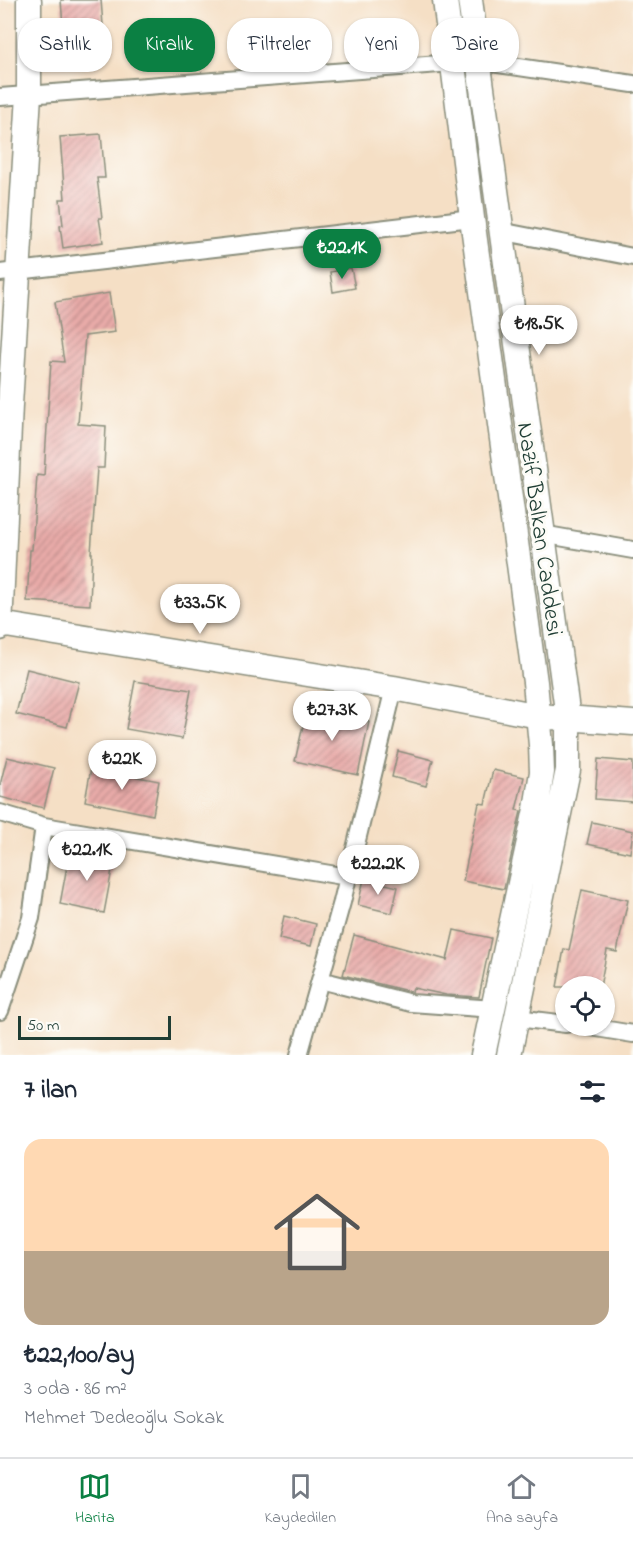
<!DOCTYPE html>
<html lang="tr">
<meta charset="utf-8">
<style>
:root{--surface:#fff;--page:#f2f2f3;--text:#1f2937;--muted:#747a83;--line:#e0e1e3;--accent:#0b8043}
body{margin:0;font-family:"Indie Flower",sans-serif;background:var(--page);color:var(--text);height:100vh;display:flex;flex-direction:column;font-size:22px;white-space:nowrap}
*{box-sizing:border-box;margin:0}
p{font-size:20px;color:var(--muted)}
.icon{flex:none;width:33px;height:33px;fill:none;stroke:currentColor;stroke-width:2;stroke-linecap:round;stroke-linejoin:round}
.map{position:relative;height:1055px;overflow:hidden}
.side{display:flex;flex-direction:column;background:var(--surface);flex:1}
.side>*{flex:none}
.top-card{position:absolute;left:18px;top:18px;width:597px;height:54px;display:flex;gap:12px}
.tools{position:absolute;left:555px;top:976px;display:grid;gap:12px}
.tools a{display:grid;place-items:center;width:60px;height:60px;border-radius:50%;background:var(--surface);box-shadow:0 2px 4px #0004;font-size:30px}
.scale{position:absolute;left:18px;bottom:15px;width:153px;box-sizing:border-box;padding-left:6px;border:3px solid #1f3d34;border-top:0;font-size:16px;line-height:21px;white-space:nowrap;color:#1f3d34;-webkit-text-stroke:4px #fdfcf7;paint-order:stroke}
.price{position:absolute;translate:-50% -51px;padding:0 14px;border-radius:21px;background:#fff;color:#222;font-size:20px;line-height:39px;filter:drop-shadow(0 2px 3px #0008)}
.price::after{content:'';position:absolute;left:50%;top:36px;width:18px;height:14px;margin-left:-9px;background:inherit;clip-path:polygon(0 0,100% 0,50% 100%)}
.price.on{background:var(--accent);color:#fff}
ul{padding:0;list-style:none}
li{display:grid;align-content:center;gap:12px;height:318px;padding:0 24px}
li span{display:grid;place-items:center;height:186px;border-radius:18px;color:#555}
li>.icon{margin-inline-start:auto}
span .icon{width:108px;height:108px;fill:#fffc;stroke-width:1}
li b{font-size:26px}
h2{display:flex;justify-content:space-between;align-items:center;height:72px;padding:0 24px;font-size:26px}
.tag{padding:0 21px;border-radius:24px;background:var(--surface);box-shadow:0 2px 4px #0004;font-size:21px;line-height:54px}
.tag.on{background:var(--accent);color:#fff}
.menu{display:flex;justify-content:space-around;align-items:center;height:84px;border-top:2px solid var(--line);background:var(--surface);font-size:16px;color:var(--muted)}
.menu a{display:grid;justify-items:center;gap:3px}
.menu .on{color:var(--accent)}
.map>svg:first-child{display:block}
.building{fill:url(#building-hatch)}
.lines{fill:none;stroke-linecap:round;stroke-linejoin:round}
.street-casing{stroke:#8a8e7c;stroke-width:20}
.secondary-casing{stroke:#8a8e7c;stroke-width:27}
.street{stroke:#fff;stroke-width:16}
.secondary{stroke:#fff;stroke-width:24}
.labels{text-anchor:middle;stroke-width:6;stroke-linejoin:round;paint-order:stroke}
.street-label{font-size:24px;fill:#1f3d34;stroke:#fdfcf7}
</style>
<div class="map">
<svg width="633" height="1055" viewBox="0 0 633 1055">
<defs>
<pattern id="building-hatch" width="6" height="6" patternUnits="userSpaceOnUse" patternTransform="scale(1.5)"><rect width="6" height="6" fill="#e9aba9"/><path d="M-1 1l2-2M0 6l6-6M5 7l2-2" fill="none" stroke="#bc8c8a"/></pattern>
</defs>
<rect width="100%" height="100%" fill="#fdfcf7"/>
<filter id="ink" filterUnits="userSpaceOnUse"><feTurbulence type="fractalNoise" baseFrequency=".0167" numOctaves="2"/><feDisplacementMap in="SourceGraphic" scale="12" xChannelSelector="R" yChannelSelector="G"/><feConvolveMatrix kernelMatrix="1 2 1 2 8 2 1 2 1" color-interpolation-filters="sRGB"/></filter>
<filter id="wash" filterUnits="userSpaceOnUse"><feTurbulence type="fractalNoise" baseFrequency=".008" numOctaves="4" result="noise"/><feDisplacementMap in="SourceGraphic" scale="24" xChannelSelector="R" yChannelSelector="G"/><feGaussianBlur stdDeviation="1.35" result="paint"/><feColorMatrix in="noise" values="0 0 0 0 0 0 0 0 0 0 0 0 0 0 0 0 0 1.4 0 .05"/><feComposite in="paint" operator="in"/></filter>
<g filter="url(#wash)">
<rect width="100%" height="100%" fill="#f5dfc5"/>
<g id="blocks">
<path class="building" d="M 61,0 L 101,0 L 105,50 L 65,53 Z
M 101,134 L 105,178 L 97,178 L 102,218 L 99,218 L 103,242 L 63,248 L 60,226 L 63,225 L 60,199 L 65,199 L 60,137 Z
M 351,268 L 355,288 L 333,292 L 330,272 Z
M 109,293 L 115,332 L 85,336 L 78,424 L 106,426 L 104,468 L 97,468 L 91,553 L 92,553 L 90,605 L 27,601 L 30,550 L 32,550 L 37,475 L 44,476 L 51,361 L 64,362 L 55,302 Z
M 27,669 L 79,682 L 67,727 L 16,714 Z
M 135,681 L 191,690 L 182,739 L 126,729 Z
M 307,708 L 369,722 L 358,775 L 295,761 Z
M 398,751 L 433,760 L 426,786 L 392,777 Z
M 7,757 L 54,768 L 44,808 L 0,797 L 0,785 Z
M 598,759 L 633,762 L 633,802 L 595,799 Z
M 91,768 L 159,781 L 153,815 L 85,801 Z
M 493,770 L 524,777 L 516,810 L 521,811 L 504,889 L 463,881 L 479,803 L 485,804 Z
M 592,822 L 633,831 L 630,853 L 587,844 Z
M 70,850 L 114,859 L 104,913 L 60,904 Z
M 364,879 L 398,887 L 392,913 L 358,905 Z
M 582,890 L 628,900 L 617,952 L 607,950 L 600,987 L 557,987 L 564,949 L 569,950 Z
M 284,916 L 316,924 L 311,946 L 279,939 Z
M 454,930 L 491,938 L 479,997 L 446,995 L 413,988 L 412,992 L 343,975 L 354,935 L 447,960 Z"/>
</g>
</g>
<g filter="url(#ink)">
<use href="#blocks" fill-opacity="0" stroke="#8a8e7c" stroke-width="1.5"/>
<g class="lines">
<g class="street-casing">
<path id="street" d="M 478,61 L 633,84
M 0,97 L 453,63
M 500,231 L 633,257
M 0,273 L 472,218
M 542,534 L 633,550
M 0,813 L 44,826 L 348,877
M 320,980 L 411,1003 L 494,1009
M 0,1011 L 31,918 L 44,826
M 517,1018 L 566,1024
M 584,1026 L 633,1034
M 299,1055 L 342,902 L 394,688"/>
</g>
<g class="secondary-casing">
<path id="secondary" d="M 445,0 L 472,218 L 535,682 L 541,745 L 542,772 L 536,809 L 483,1055
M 470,0 L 568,718 L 568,770 L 509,1055
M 0,624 L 394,688 L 539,716 L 633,723
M 0,628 L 10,405 L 29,95 L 29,0"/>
</g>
<use href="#street" class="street"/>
<use href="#secondary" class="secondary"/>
</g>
</g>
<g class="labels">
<g class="street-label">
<text transform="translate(541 529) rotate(82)" y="8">Nazif Balkan Caddesi</text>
</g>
</g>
</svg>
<div class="tools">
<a><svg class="icon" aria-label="locate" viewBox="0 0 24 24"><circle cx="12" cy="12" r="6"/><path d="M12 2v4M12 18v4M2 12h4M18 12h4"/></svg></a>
</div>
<div class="scale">50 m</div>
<b class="price on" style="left:342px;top:280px">₺22.1K</b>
<b class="price" style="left:539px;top:356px">₺18.5K</b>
<b class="price" style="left:200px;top:635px">₺33.5K</b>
<b class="price" style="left:332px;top:742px">₺27.3K</b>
<b class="price" style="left:122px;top:791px">₺22K</b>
<b class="price" style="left:87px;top:882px">₺22.1K</b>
<b class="price" style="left:378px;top:896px">₺22.2K</b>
<div class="top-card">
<a class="tag">Satılık</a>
<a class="tag on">Kiralık</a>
<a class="tag">Filtreler</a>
<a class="tag">Yeni</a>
<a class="tag">Daire</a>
</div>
</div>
<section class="side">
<h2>7 ilan<svg class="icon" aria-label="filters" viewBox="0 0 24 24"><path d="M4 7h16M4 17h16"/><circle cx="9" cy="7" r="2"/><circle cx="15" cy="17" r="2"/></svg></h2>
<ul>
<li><span style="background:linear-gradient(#ffd9b3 60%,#b9a48a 0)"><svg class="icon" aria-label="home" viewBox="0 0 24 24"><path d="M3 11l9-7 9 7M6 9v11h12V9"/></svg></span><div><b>₺22,100/ay</b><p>3 oda · 86 m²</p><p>Mehmet Dedeoğlu Sokak</p></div></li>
</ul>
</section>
<nav class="menu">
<a class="on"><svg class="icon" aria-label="map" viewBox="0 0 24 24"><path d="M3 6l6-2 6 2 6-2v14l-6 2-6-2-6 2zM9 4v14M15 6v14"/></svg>Harita</a>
<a><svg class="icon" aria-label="saved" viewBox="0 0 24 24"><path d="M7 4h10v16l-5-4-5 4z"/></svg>Kaydedilen</a>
<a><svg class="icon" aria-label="home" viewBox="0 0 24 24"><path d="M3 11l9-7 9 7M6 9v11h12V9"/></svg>Ana sayfa</a>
</nav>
